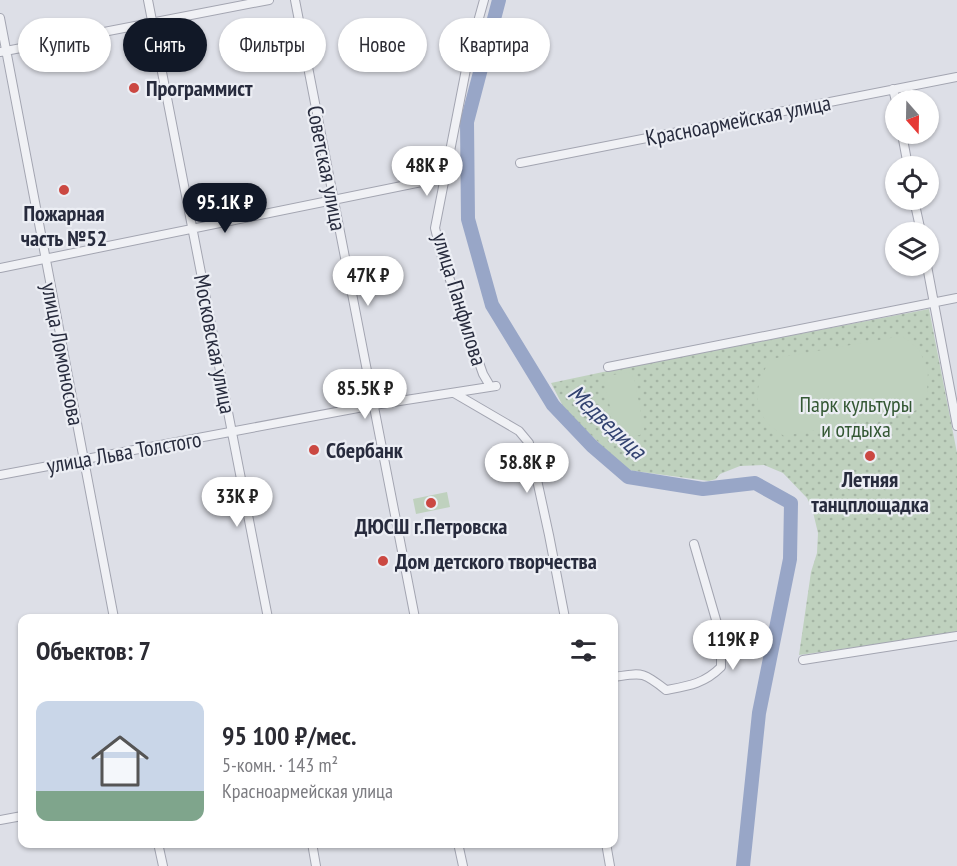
<!DOCTYPE html>
<html lang="ru">
<meta charset="utf-8">
<style>
:root{--surface:#fff;--page:#f2f2f3;--text:#2b2b33;--muted:#7c7c81;--line:#e1e1e2;--accent:#111827}
body{margin:0;font-family:"PT Sans Narrow",sans-serif;background:var(--page);color:var(--text);height:100vh;display:flex;flex-direction:column;font-size:22px;white-space:nowrap}
*{box-sizing:border-box;margin:0}
p{font-size:20px;color:var(--muted)}
.icon{flex:none;width:33px;height:33px;fill:none;stroke:currentColor;stroke-width:2;stroke-linecap:round;stroke-linejoin:round}
.map{position:relative;flex:1;overflow:hidden}
.sheet{position:absolute;left:18px;top:614px;width:600px;height:234px;display:flex;flex-direction:column;background:var(--surface);border-radius:12px;box-shadow:0 2px 4px #0004}
.sheet>*{flex:none}
.top-card{position:absolute;left:18px;top:18px;width:600px;height:54px;display:flex;gap:12px}
.needle{width:39px;rotate:160deg}
.fabs{position:absolute;left:885px;top:90px;display:grid;gap:12px}
.fabs a{display:grid;place-items:center;width:54px;height:54px;border-radius:50%;background:var(--surface);box-shadow:0 2px 4px #0004;font-size:30px}
.price{position:absolute;translate:-50% -51px;padding:0 14px;border-radius:21px;background:#fff;color:#222;font-size:20px;line-height:39px;filter:drop-shadow(0 2px 3px #0008)}
.price::after{content:'';position:absolute;left:50%;top:36px;width:18px;height:14px;margin-left:-9px;background:inherit;clip-path:polygon(0 0,100% 0,50% 100%)}
.price.active{background:var(--accent);color:#fff}
ul{padding:0;list-style:none}
li{display:flex;align-items:center;gap:18px;height:150px;padding:0 18px}
li+li{border-top:2px solid var(--line)}
li span{display:grid;place-items:center;flex:none;width:168px;height:120px;border-radius:12px;color:#555}
li>.icon{margin-inline-start:auto}
span .icon{width:72px;height:72px;fill:#fffc;stroke-width:1}
li b{font-size:26px}
h2{display:flex;justify-content:space-between;align-items:center;height:72px;padding:0 18px;font-size:26px}
.pill{padding:0 21px;border-radius:27px;background:var(--surface);box-shadow:0 2px 4px #0004;font-size:21px;line-height:54px}
.pill.active{background:var(--accent);color:#fff}
.map>svg:first-child{display:block}
.park{fill:url(#park-dots)}
.pitch{fill:#bfd1be}
.lines{fill:none;stroke-linecap:round;stroke-linejoin:round}
.river{stroke:#98a6c7;stroke-width:14}
.street-casing{stroke:#a3a5b1;stroke-width:10}
.street{stroke:#f0f1f5;stroke-width:8}
.poi-dot{fill:#cb4842;stroke:#eceef4;stroke-width:2}
.labels{text-anchor:middle;stroke-width:4.5;stroke-linejoin:round;paint-order:stroke}
.poi-label{font-size:22px;font-weight:bold;fill:#272b3d;stroke:#eceef4;text-anchor:start}
.street-label{font-size:22px;fill:#272b3d;stroke:#eceef4}
.park-label{font-size:22px;fill:#345834;stroke:#eceef4}
.water-label{font-size:24px;font-style:italic;fill:#324270;stroke:#eceef4}
</style>
<div class="map">
<svg width="957" height="866" viewBox="0 0 957 866">
<defs>
<pattern id="park-dots" width="8" height="8" patternUnits="userSpaceOnUse" patternTransform="scale(1.5)"><rect width="8" height="8" fill="#bfd1be"/><path d="M2 2h.1M6 6h.1" fill="none" stroke="#a4b4a4" stroke-width="1.8" stroke-linecap="round"/></pattern>
</defs>
<rect width="100%" height="100%" fill="#dddfe7"/>
<path class="park" d="M 929,309 L 957,453 L 957,633 L 799,655 L 811,572 L 817,553 L 818,533 L 812,508 L 807,498 L 783,473 L 764,465 L 740,466 L 720,474 L 716,479 L 709,481 L 627,470 L 565,410 L 551,383 L 622,368 Z"/>
<path class="pitch" d="M 902,336 L 919,349 L 928,371 L 927,394 L 915,411 L 784,436 C 779,432 770,427 766,421 C 751,399 758,379 771,359 Z
M 628,372 L 634,377 L 644,429 L 640,435 L 624,438 L 617,435 L 604,382 L 608,376 Z
M 447,492 L 450,507 L 416,514 L 413,499 Z"/>
<g class="lines">
<path class="river" d="M 499,0 L 467,122 L 468,219 L 492,305 L 553,405 L 592,446 L 628,477 L 703,489 L 755,483 L 791,503 L 790,559 L 759,713 L 743,866"/>
<g class="street-casing">
<path id="street" d="M 148,0 L 268,618
M 295,0 L 415,618
M 484,0 L 469,54 L 435,228 L 442,257 L 483,374 L 490,386
M 0,18 L 114,618
M 0,52 L 269,0
M 893,89 L 896,101
M 902,134 L 908,166
M 520,163 L 957,77
M 914,200 L 921,232
M 927,266 L 957,426
M 0,268 L 446,177
M 608,367 L 957,298
M 454,393 L 519,431 L 529,443 L 549,535 L 565,618
M 0,475 L 374,405 L 496,386
M 803,660 L 957,636
M 614,677 C 642,673 642,671 666,690 C 688,686 704,684 721,667 L 721,637 L 694,544
M 0,820 L 22,816
M 158,843 L 163,866
M 312,843 L 316,866
M 458,843 L 463,866
M 606,843 L 610,866"/>
</g>
<use href="#street" class="street"/>
</g>
<g class="poi-dot">
<circle cx="134" cy="88" r="6"/>
<circle cx="64" cy="190" r="6"/>
<circle cx="314" cy="450" r="6"/>
<circle cx="870" cy="456" r="6"/>
<circle cx="431" cy="503" r="6"/>
<circle cx="383" cy="561" r="6"/>
</g>
<g class="labels">
<g class="poi-label">
<text x="146" y="96">Программист</text>
<text x="64" y="221" text-anchor="middle">Пожарная<tspan x="64" dy="25">часть №52</tspan></text>
<text x="326" y="458">Сбербанк</text>
<text x="870" y="487" text-anchor="middle">Летняя<tspan x="870" dy="25">танцплощадка</tspan></text>
<text x="431" y="534" text-anchor="middle">ДЮСШ г.Петровска</text>
<text x="395" y="569">Дом детского творчества</text>
</g>
<g class="street-label">
<text transform="translate(738 120) rotate(-11)" y="8">Красноармейская улица</text>
<text transform="translate(327 168) rotate(79)" y="8">Советская улица</text>
<text transform="translate(460 299) rotate(73)" y="8">улица Панфилова</text>
<text transform="translate(215 344) rotate(79)" y="8">Московская улица</text>
<text transform="translate(63 354) rotate(79)" y="8">улица Ломоносова</text>
<text transform="translate(124 452) rotate(-10)" y="8">улица Льва Толстого</text>
</g>
<g class="park-label">
<text x="856" y="412">Парк культуры<tspan x="856" dy="25">и отдыха</tspan></text>
</g>
<g class="water-label">
<text transform="translate(607 422) rotate(43)" y="8">Медведица</text>
</g>
</g>
</svg>
<div class="fabs">
<a><svg class="needle" viewBox="-14 -14 28 28"><path d="M0-13l5 13h-10z" fill="#e53935"/><path d="M0 13l5-13h-10z" fill="#7c7c81"/></svg></a>
<a><svg class="icon" aria-label="locate" viewBox="0 0 24 24"><circle cx="12" cy="12" r="6"/><path d="M12 2v4M12 18v4M2 12h4M18 12h4"/></svg></a>
<a><svg class="icon" aria-label="layers" viewBox="0 0 24 24"><path d="M12 4l9 5-9 5-9-5zM3 14l9 5 9-5"/></svg></a>
</div>
<b class="price" style="left:427px;top:197px">48K ₽</b>
<b class="price active" style="left:225px;top:234px">95.1K ₽</b>
<b class="price" style="left:368px;top:307px">47K ₽</b>
<b class="price" style="left:365px;top:420px">85.5K ₽</b>
<b class="price" style="left:527px;top:494px">58.8K ₽</b>
<b class="price" style="left:237px;top:528px">33K ₽</b>
<b class="price" style="left:733px;top:671px">119K ₽</b>
<div class="top-card">
<a class="pill">Купить</a>
<a class="pill active">Снять</a>
<a class="pill">Фильтры</a>
<a class="pill">Новое</a>
<a class="pill">Квартира</a>
</div>
<section class="sheet">
<h2>Объектов: 7<svg class="icon" aria-label="filters" viewBox="0 0 24 24"><path d="M4 7h16M4 17h16"/><circle cx="9" cy="7" r="2"/><circle cx="15" cy="17" r="2"/></svg></h2>
<ul>
<li><span style="background:linear-gradient(#c9d6e8 75%,#7fa58c 0)"><svg class="icon" aria-label="home" viewBox="0 0 24 24"><path d="M3 11l9-7 9 7M6 9v11h12V9"/></svg></span><div><b>95 100 ₽/мес.</b><p>5-комн. · 143 m²</p><p>Красноармейская улица</p></div></li>
</ul>
</section>
</div>
